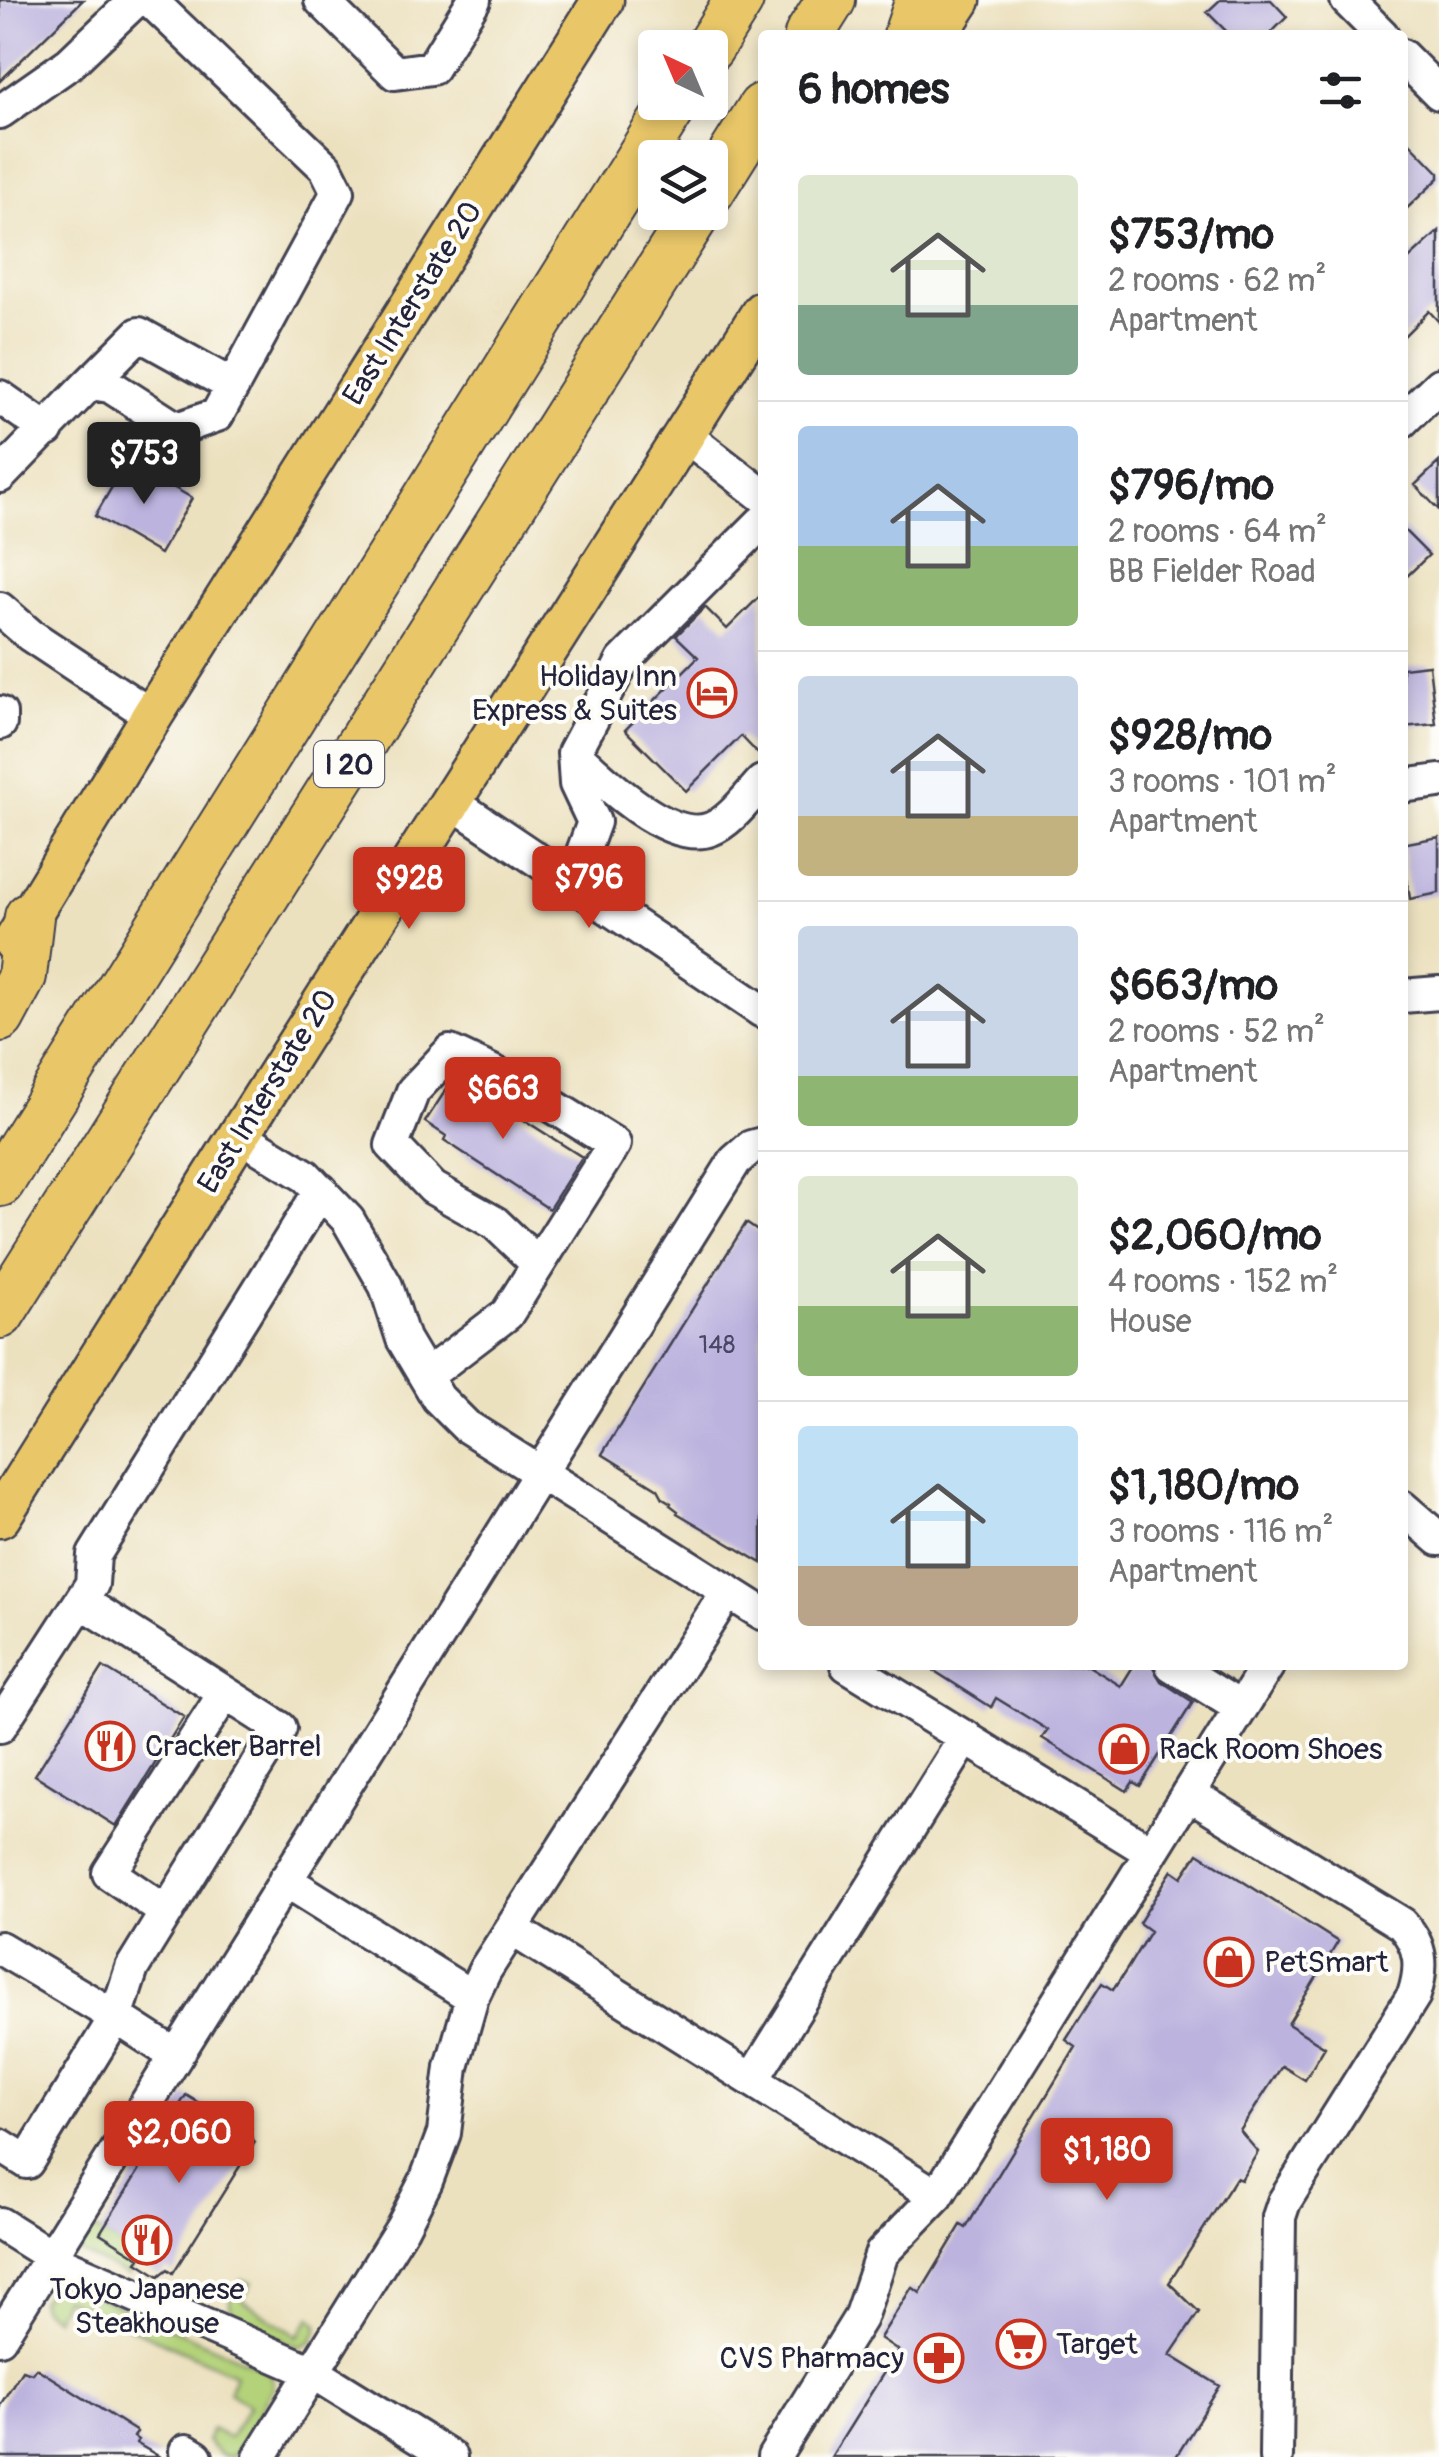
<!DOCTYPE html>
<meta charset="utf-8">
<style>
:root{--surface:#fff;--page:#f2f2f2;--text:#202124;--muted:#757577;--line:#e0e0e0;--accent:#c8321e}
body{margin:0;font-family:Pangolin,sans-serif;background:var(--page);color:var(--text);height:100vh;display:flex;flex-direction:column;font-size:38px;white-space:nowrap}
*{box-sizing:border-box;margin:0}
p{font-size:32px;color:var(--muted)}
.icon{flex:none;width:55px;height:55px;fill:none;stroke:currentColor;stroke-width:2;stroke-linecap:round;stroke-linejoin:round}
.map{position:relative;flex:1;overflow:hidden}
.sheet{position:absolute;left:758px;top:30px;width:650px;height:1640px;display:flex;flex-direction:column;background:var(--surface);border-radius:10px;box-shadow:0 5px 15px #0003}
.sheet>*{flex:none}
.needle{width:65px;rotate:316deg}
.controls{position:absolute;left:638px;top:30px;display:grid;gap:20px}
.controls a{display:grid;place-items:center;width:90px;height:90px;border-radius:10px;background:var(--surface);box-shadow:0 5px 15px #0003;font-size:50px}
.price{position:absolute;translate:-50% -85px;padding:0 22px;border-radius:10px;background:var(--accent);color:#fff;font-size:32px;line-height:65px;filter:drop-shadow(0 2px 5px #0008)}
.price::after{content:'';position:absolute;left:50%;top:60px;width:30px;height:22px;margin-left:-15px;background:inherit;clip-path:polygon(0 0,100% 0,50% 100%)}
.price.current{background:#222;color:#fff}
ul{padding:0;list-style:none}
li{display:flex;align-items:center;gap:30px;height:250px;padding:0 40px}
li+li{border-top:2px solid var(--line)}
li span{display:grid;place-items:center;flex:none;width:280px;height:200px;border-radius:10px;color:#555}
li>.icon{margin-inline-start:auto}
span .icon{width:120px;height:120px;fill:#fffc;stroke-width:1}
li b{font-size:42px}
h2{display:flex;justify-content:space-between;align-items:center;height:120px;padding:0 40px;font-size:42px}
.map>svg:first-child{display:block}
.green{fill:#b3d279;stroke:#6a7a5a;stroke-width:2.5}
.building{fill:#bcb3de}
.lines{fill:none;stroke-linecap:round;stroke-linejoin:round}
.minor-casing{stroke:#403f4f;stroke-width:38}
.major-casing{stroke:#403f4f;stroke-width:45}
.highway-casing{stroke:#403f4f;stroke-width:52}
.minor{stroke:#fff;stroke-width:32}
.major{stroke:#e9c769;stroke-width:40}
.highway{stroke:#e9c769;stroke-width:48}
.labels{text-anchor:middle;stroke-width:8;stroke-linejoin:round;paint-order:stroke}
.number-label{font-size:25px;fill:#484664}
.shield{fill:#fdfcf7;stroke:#646373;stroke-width:2.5}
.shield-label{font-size:28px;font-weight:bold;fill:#22223b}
.street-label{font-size:30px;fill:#22223b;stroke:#fdfcf7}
.poi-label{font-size:30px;fill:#22223b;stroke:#fdfcf7;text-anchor:start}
</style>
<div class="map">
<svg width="1439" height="2457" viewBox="0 0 1439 2457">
<rect width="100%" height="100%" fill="#fdfcf7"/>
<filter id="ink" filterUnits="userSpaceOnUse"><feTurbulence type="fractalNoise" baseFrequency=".01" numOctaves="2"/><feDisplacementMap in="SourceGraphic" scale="20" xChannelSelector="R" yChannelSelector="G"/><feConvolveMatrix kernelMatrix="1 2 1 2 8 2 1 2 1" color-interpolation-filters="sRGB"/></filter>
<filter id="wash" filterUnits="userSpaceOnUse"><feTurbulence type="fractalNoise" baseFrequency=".0048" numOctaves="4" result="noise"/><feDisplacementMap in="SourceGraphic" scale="40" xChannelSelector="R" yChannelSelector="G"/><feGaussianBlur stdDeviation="2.25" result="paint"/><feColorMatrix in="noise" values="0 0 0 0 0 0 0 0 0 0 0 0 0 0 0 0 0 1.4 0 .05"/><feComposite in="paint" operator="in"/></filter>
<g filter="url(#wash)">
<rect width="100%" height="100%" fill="#ece1bf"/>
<path class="green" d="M 85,2223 L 140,2258 L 128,2276 L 79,2252 Z
M 242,2279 L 252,2283 L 242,2300 L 298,2336 L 311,2317 L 318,2324 L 318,2329 L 312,2341 L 300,2347 L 238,2321 C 224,2306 230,2293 242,2279 Z
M 54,2282 L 66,2283 L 265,2369 L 272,2378 L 273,2387 L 237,2452 L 230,2457 L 221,2456 L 207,2441 L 211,2429 L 229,2438 L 249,2405 L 229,2392 L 235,2374 L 64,2298 L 55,2319 L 42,2308 L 40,2301 Z"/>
<g id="blocks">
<path class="building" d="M 0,0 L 83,0 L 0,81 Z
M 1220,0 L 1271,0 L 1287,17 L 1269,35 L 1230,35 L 1207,12 Z
M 1402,135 L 1439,173 L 1439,178 L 1402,213 Z
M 1439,231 L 1439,322 L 1429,311 L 1402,338 L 1402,265 Z
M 127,461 L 192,498 L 160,554 L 95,516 Z
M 1439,462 L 1439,510 L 1415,485 Z
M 1402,528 L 1429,555 L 1402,581 Z
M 762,594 L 762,758 L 741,736 L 686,791 L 625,730 L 698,657 L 676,636 L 705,607 L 727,629 Z
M 1429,665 L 1436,724 L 1402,727 L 1402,668 Z
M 1439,837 L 1439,893 L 1410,899 L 1402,844 Z
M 455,1076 L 582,1157 L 549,1209 L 444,1140 L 446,1136 L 425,1122 Z
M 746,1223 L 762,1234 L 762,1563 L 677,1513 L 678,1511 L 670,1505 L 671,1503 L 663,1498 L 658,1489 L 602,1454 Z
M 925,1665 L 1087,1665 L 1121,1686 L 1134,1665 L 1152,1665 L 1161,1681 L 1193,1702 L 1140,1786 L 1133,1782 L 1127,1791 L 1042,1738 L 1048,1730 L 996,1698 L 991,1707 Z
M 103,1667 L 184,1717 L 116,1826 L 35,1775 Z
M 1198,1853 L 1338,1942 L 1288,2024 L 1325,2047 L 1305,2080 L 1282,2066 L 1240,2131 L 1258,2152 L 1241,2180 L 1236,2178 L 1169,2283 L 1199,2312 L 1170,2355 L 1220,2386 L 1176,2457 L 831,2457 L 898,2350 L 880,2338 L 912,2287 L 920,2293 L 961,2225 L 966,2228 L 1076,2047 L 1066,2040 L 1102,1983 L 1113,1990 L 1127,1969 L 1150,1931 L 1139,1923 L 1172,1870 L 1182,1877 Z
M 186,2095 L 227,2120 L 230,2115 L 251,2128 L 248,2133 L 255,2142 L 173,2273 L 168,2269 L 159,2276 L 137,2262 L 140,2258 L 100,2233 Z
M 36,2368 L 137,2432 L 134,2437 L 138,2440 L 136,2443 L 160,2457 L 0,2457 L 0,2405 L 22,2370 L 32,2373 Z"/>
</g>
</g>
<g filter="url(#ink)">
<use href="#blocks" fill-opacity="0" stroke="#403f4f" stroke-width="2.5"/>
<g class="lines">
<g class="minor-casing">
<path id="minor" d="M 321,0 L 395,73 L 432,68 L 474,0
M 1347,0 L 1382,35
M 1402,56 L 1439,93
M 0,112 L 70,63 L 136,0
M 90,383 L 139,334 L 233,386
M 0,397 L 47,430
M 1402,421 L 1439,385
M 686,436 L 762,495
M 0,476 L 90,383 L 110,386 L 177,429 L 217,415 L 338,192 L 326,168 L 150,0
M 0,609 L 30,635 L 152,716
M 0,713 L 0,723
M 574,753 C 602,780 669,845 711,829 C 730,822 748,797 762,782
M 1402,786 L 1439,781
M 450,801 L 762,1011
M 572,882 L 594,822 L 576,784 L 574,753 L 623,661 L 762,522
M 1402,996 L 1439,993
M 239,1135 L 306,1176 L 348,1220 L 386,1286 L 403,1339 L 438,1398 L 466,1426 L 762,1613
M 426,1376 L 507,1314 L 614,1144 L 516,1083 L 450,1052 L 413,1091 L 392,1145 L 433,1188 L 495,1223 L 538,1264
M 1402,1507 L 1439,1539
M 81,1601 L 280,1728 L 132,1968 L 116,2017 L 175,2055
M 847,1665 L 1151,1852
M 1172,1665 L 1241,1708
M 0,1726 L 92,1584 L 94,1555 L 321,1190
M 1188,1793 L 1402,1924 C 1422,1946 1423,1967 1414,1995 L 1284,2202 L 1279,2217 L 1276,2457
M 285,1880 L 472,1997
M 166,1912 L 109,1873 L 225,1693
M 512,1929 L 752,2080 L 966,1737
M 0,1948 L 116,2017 L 27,2162 L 0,2145
M 752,2080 L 937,2196
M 0,2224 L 67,2266 L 313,2372 L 450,2457
M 0,2338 L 735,1161 L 751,1147 L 762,1144
M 186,2451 L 196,2457
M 260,2457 L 402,2228 L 426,2181 L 444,2133 L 452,2067 L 472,1997 L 485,1970 L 728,1591
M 774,2457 L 860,2318 L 882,2253 L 937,2196 L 1268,1665"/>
</g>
<g class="major-casing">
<path id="major" d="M 937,35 L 960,0
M 14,942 L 152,716 L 603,0
M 0,1517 L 239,1135 L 762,312"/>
</g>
<g class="highway-casing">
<path id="highway" d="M 809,35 L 831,0
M 908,35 L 920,0
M 709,48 L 739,0
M 710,191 L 762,108
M 0,1017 L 22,976 L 29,917
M 0,1182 L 675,102
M 0,1314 L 697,212"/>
</g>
<use href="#minor" class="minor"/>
<use href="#major" class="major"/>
<use href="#highway" class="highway"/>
</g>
</g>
<defs>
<g id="hotel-ring" transform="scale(2.5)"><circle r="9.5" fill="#fdfcf7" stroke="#c8321e" stroke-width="1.5"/><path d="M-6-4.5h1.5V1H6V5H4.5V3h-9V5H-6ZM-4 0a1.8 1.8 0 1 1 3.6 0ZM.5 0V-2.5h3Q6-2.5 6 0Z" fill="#c8321e"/></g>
<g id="restaurant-ring" transform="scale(2.5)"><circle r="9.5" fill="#fdfcf7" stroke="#c8321e" stroke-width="1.5"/><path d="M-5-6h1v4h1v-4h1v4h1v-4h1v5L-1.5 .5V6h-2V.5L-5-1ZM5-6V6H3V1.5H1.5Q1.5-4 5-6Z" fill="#c8321e"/></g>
<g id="shop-ring" transform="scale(2.5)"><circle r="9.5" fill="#fdfcf7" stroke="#c8321e" stroke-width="1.5"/><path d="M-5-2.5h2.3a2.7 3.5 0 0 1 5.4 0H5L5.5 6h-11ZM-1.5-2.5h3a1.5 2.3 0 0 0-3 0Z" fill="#c8321e"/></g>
<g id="supermarket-ring" transform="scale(2.5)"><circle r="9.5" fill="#fdfcf7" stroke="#c8321e" stroke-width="1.5"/><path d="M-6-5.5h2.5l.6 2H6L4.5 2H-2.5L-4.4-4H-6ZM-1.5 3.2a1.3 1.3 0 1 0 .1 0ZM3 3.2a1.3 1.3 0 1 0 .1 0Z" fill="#c8321e"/></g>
<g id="pharmacy-ring" transform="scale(2.5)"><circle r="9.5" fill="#fdfcf7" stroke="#c8321e" stroke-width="1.5"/><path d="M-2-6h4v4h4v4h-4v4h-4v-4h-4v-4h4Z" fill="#c8321e"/></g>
</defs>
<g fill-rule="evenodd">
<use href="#hotel-ring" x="712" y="693"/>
<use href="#restaurant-ring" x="110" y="1746"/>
<use href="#shop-ring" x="1124" y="1749"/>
<use href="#shop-ring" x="1229" y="1962"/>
<use href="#restaurant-ring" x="147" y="2240"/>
<use href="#supermarket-ring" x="1021" y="2344"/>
<use href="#pharmacy-ring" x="939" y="2358"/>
</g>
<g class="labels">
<g class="number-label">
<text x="717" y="1353">148</text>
</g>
<rect class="shield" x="314" y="741" width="70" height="46" rx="8"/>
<g class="shield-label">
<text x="349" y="774">I 20</text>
</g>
<g class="street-label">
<text transform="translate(412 303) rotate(-58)" y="10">East Interstate 20</text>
<text transform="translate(267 1091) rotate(-58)" y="10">East Interstate 20</text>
</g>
<g class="poi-label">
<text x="677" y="686" text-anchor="end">Holiday Inn<tspan x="677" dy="34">Express &amp; Suites</tspan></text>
<text x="145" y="1756">Cracker Barrel</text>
<text x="1159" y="1759">Rack Room Shoes</text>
<text x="1264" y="1972">PetSmart</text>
<text x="147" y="2299" text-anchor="middle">Tokyo Japanese<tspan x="147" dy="34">Steakhouse</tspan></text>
<text x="1056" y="2354">Target</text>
<text x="904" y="2368" text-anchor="end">CVS Pharmacy</text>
</g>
</g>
</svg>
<div class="controls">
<a><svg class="needle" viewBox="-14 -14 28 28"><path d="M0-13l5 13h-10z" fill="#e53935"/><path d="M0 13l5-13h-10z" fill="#757577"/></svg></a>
<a><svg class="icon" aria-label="layers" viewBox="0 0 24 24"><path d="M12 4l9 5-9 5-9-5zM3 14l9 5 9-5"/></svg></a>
</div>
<b class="price current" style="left:144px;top:507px">$753</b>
<b class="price" style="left:589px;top:931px">$796</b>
<b class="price" style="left:409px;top:932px">$928</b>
<b class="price" style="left:503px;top:1142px">$663</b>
<b class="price" style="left:179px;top:2186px">$2,060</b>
<b class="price" style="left:1107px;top:2203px">$1,180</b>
<section class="sheet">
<h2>6 homes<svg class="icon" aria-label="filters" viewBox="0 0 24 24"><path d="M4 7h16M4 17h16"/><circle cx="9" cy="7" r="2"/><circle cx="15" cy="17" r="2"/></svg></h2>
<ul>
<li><span style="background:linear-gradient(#dfe7d0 65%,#7fa58c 0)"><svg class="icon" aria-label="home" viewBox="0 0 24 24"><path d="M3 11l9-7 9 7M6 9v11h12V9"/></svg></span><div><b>$753/mo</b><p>2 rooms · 62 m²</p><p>Apartment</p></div></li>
<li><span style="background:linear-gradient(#a9c7e8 60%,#8fb573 0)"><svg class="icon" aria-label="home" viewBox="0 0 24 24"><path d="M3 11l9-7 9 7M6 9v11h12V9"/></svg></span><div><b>$796/mo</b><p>2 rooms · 64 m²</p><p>BB Fielder Road</p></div></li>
<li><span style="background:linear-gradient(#c9d6e8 70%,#c2b280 0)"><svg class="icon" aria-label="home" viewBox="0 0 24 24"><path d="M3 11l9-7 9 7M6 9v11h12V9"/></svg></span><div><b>$928/mo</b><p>3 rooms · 101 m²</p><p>Apartment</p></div></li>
<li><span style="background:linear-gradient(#c9d6e8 75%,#8fb573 0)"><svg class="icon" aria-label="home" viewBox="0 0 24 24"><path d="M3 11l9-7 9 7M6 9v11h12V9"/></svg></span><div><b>$663/mo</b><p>2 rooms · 52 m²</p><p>Apartment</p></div></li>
<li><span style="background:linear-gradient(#dfe7d0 65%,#8fb573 0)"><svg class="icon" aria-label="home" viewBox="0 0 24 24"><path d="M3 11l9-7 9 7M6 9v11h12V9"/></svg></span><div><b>$2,060/mo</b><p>4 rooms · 152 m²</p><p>House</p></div></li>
<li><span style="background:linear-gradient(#bfe0f5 70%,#b9a48a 0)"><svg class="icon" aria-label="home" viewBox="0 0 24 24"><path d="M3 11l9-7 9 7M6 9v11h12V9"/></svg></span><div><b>$1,180/mo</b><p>3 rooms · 116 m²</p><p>Apartment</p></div></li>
</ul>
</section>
</div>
